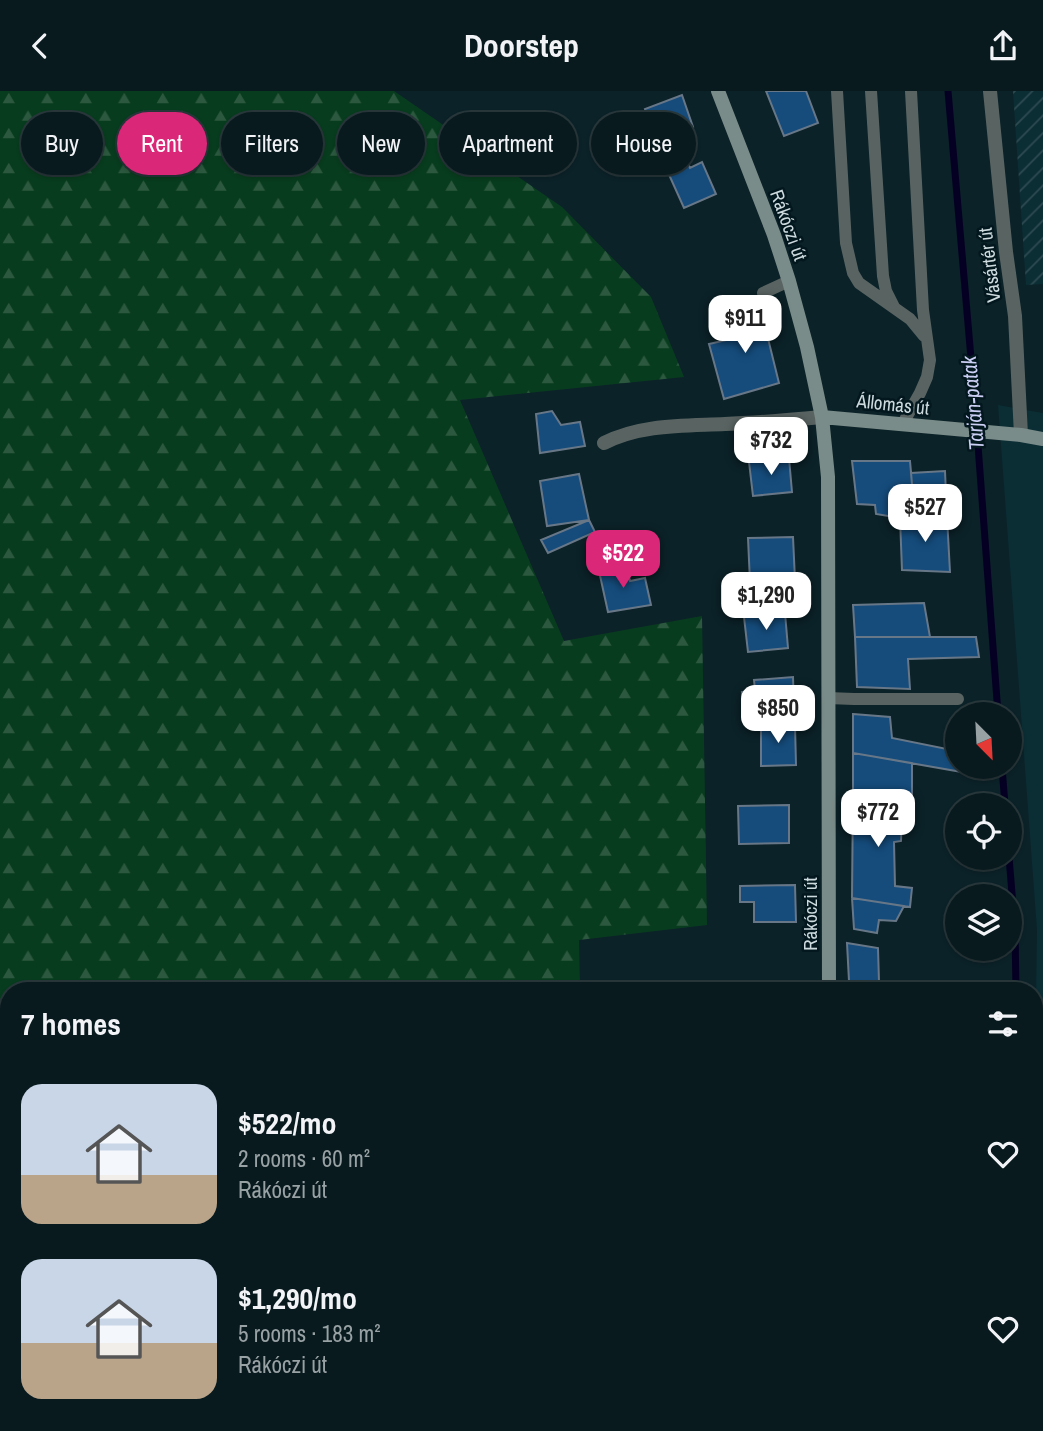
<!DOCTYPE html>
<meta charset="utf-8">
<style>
:root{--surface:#081a1e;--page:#112327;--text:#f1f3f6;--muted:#98a1a4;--line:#29383c;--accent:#db2777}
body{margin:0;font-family:"Archivo Narrow",sans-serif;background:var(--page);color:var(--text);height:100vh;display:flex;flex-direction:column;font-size:26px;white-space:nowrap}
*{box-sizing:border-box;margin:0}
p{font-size:23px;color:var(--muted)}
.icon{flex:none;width:38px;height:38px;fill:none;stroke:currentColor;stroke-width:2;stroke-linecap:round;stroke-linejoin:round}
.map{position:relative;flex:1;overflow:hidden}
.sheet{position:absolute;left:0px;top:891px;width:1043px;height:450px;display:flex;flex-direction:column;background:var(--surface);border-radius:28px 28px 0 0;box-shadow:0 2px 5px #0004,0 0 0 2px var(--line)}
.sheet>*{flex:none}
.banner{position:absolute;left:21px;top:21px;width:1001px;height:63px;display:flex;gap:14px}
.needle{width:46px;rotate:156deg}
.controls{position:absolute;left:945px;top:611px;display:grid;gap:14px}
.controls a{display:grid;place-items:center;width:77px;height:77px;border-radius:50%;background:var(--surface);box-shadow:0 2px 5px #0004,0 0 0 2px var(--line);font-size:35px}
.price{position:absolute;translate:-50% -60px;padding:0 16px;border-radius:14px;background:#fff;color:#222;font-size:23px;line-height:46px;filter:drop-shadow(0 2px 4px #0008)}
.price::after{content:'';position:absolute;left:50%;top:42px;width:21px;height:16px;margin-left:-10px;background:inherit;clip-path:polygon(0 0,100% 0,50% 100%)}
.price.on{background:var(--accent);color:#fff}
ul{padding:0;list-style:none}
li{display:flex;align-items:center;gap:21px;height:175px;padding:0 21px}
li span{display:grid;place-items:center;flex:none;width:196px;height:140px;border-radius:21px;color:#555}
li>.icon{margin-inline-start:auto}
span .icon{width:84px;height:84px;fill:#fffc;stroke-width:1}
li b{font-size:30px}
h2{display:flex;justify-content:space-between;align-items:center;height:84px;padding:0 21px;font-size:30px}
.chip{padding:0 24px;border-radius:32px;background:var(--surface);box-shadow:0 2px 5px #0004,0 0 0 2px var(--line);font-size:24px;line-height:63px}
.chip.on{background:var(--accent);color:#fff}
header{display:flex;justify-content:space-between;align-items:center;height:91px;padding:0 21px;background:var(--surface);font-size:32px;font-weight:700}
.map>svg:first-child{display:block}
.built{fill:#0b2d34}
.industrial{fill:url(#industrial-furrows)}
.forest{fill:url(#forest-firs)}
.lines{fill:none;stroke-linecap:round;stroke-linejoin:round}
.stream{stroke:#050023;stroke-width:7}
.building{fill:#154c7c;stroke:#687787;stroke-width:2}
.lane{stroke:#596462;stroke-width:12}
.street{stroke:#596462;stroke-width:14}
.secondary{stroke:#7a8c89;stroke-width:14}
.labels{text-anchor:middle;stroke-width:5;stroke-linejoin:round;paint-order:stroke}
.street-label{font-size:19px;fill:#cddade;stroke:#03181e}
.water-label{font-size:21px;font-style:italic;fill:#cccff4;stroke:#03181e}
</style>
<header><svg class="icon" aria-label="back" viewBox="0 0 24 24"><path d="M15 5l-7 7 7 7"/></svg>Doorstep<svg class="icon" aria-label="share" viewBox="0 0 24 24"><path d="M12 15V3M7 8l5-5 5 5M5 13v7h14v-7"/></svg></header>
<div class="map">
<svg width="1043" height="1340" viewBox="0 0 1043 1340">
<defs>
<pattern id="industrial-furrows" width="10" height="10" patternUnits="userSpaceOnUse" patternTransform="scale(1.75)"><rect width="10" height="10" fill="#0b2d34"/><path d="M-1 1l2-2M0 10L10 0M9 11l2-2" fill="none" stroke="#2d4b51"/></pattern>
<pattern id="forest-firs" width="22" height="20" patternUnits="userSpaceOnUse" patternTransform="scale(1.75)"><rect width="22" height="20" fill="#083c1e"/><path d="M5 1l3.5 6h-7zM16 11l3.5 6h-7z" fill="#2b583e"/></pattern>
</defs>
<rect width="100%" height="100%" fill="#0b2228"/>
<path class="built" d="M 998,314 L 1043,322 L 1043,1066 L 1034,1037 L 1037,839 Z"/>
<path class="industrial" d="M 1013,0 L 1043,0 L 1043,193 L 1026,194 Z"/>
<path class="forest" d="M 0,0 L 394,0 L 562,116 L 651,206 L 684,286 L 460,309 L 564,550 L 702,525 L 707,834 L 579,849 L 580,899 L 9,900 L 9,1332 L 466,1332 L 469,1340 L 0,1340 Z"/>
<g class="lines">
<path class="stream" d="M 948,0 L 975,314 L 998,623
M 1002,676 L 1005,714
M 1009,766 L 1015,839 L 1016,900
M 1034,1093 L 1043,1124"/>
</g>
<path class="building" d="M 766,0 L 806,0 L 818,32 L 784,45 Z
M 682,4 L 693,36 L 657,49 L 645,18 Z
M 686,68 L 690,77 L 702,71 L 716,103 L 684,117 L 666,77 Z
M 760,215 L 779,292 L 724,308 L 709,253 L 731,248 L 725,223 Z
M 552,320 L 561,334 L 580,331 L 585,355 L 540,362 L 536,323 Z
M 789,367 L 792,401 L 753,405 L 749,371 Z
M 852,370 L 910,370 L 915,427 L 900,427 L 876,423 L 875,414 L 857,413 Z
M 945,380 L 947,426 L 915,427 L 911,382 Z
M 579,383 L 589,429 L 547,435 L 540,390 Z
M 947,426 L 950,481 L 902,479 L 900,427 Z
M 589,429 L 595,441 L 548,462 L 541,449 Z
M 793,446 L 795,489 L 750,491 L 748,447 Z
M 626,473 L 630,490 L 645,487 L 651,514 L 608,521 L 599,480 Z
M 924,512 L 930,546 L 855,546 L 853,514 Z
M 785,522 L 788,557 L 748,561 L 744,526 Z
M 855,546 L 976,546 L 979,566 L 908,568 L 910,598 L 857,596 Z
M 793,586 L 794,616 L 744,620 L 742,601 L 755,599 L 754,589 Z
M 853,623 L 890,626 L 892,647 L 957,660 L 957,676 L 980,676 L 979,684 L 853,662 Z
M 761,634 L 795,634 L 796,674 L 761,675 Z
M 853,662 L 912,672 L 912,712 L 853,702 Z
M 853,702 L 912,712 L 913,727 L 902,726 L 901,750 L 894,751 L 895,795 L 912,797 L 910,816 L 852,807 Z
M 789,714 L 789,752 L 739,753 L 738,715 Z
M 795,794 L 796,831 L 754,831 L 754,811 L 740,811 L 740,795 Z
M 852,807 L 904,815 L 896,830 L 879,829 L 877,842 L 854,838 Z
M 847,852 L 878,857 L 879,891 L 849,890 Z
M 849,890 L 879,891 L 899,894 L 898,900 L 848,900 Z
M 732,896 L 788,896 L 788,900 L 732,900 Z
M 892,1332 L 954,1332 L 954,1336 L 892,1336 Z"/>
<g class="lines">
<path class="lane" d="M 837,0 L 846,152 L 853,182 L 859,192 L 910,228 L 924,245
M 871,0 L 883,185 L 886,200 L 894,216
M 763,202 L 789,190
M 902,334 L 920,302 L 927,286 L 930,269 L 923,219 L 911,0
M 828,607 L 854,608 L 958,608
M 883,1332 L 883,1340
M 988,1340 L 990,1332"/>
<path class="street" d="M 990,0 L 1006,161 L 1015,225 L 1021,344
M 604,352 C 641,333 684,335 725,333 C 758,332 790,329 822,326"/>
<path class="secondary" d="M 718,0 L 774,144 L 789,190 L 807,256 L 822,326 L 828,386 L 829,900
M 822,326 L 1021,344 L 1043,348
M 834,1332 L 834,1340"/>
</g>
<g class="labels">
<g class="street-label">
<text transform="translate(789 134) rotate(70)" y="7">Rákóczi út</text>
<text transform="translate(989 174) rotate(-97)" y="7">Vásártér út</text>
<text transform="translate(893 313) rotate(6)" y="7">Állomás út</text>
<text transform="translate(810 823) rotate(-90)" y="7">Rákóczi út</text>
</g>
<g class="water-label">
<text transform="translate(973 312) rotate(-95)" y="7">Tarján-patak</text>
</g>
</g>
</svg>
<div class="controls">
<a><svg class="needle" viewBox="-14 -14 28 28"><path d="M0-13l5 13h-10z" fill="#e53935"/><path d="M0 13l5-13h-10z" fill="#98a1a4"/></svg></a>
<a><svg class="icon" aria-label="locate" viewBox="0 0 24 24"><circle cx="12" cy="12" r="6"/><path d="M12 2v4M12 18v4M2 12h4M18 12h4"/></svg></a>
<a><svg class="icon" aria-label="layers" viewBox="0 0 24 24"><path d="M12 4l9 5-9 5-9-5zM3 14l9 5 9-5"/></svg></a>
</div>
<b class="price" style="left:745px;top:264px">$911</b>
<b class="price" style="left:771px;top:386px">$732</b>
<b class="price" style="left:925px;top:453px">$527</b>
<b class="price on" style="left:623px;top:499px">$522</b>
<b class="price" style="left:766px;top:541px">$1,290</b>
<b class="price" style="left:778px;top:654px">$850</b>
<b class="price" style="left:878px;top:758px">$772</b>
<div class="banner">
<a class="chip">Buy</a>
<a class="chip on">Rent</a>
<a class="chip">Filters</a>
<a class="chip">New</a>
<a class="chip">Apartment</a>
<a class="chip">House</a>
</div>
<section class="sheet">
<h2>7 homes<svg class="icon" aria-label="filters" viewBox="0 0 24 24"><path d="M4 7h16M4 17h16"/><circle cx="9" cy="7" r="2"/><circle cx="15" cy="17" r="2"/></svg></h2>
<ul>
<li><span style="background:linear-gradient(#c9d6e8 65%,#b9a48a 0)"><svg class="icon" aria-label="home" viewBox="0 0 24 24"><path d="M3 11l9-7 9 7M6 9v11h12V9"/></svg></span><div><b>$522/mo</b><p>2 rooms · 60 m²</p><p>Rákóczi út</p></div><svg class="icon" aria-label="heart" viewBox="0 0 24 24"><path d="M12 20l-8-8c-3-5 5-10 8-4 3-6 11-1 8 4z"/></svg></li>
<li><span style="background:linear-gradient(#c9d6e8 60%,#b9a48a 0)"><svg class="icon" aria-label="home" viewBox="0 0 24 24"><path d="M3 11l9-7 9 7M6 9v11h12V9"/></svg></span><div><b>$1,290/mo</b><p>5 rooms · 183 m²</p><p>Rákóczi út</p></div><svg class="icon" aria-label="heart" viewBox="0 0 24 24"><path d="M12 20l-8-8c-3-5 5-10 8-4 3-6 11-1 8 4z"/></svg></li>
</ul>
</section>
</div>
